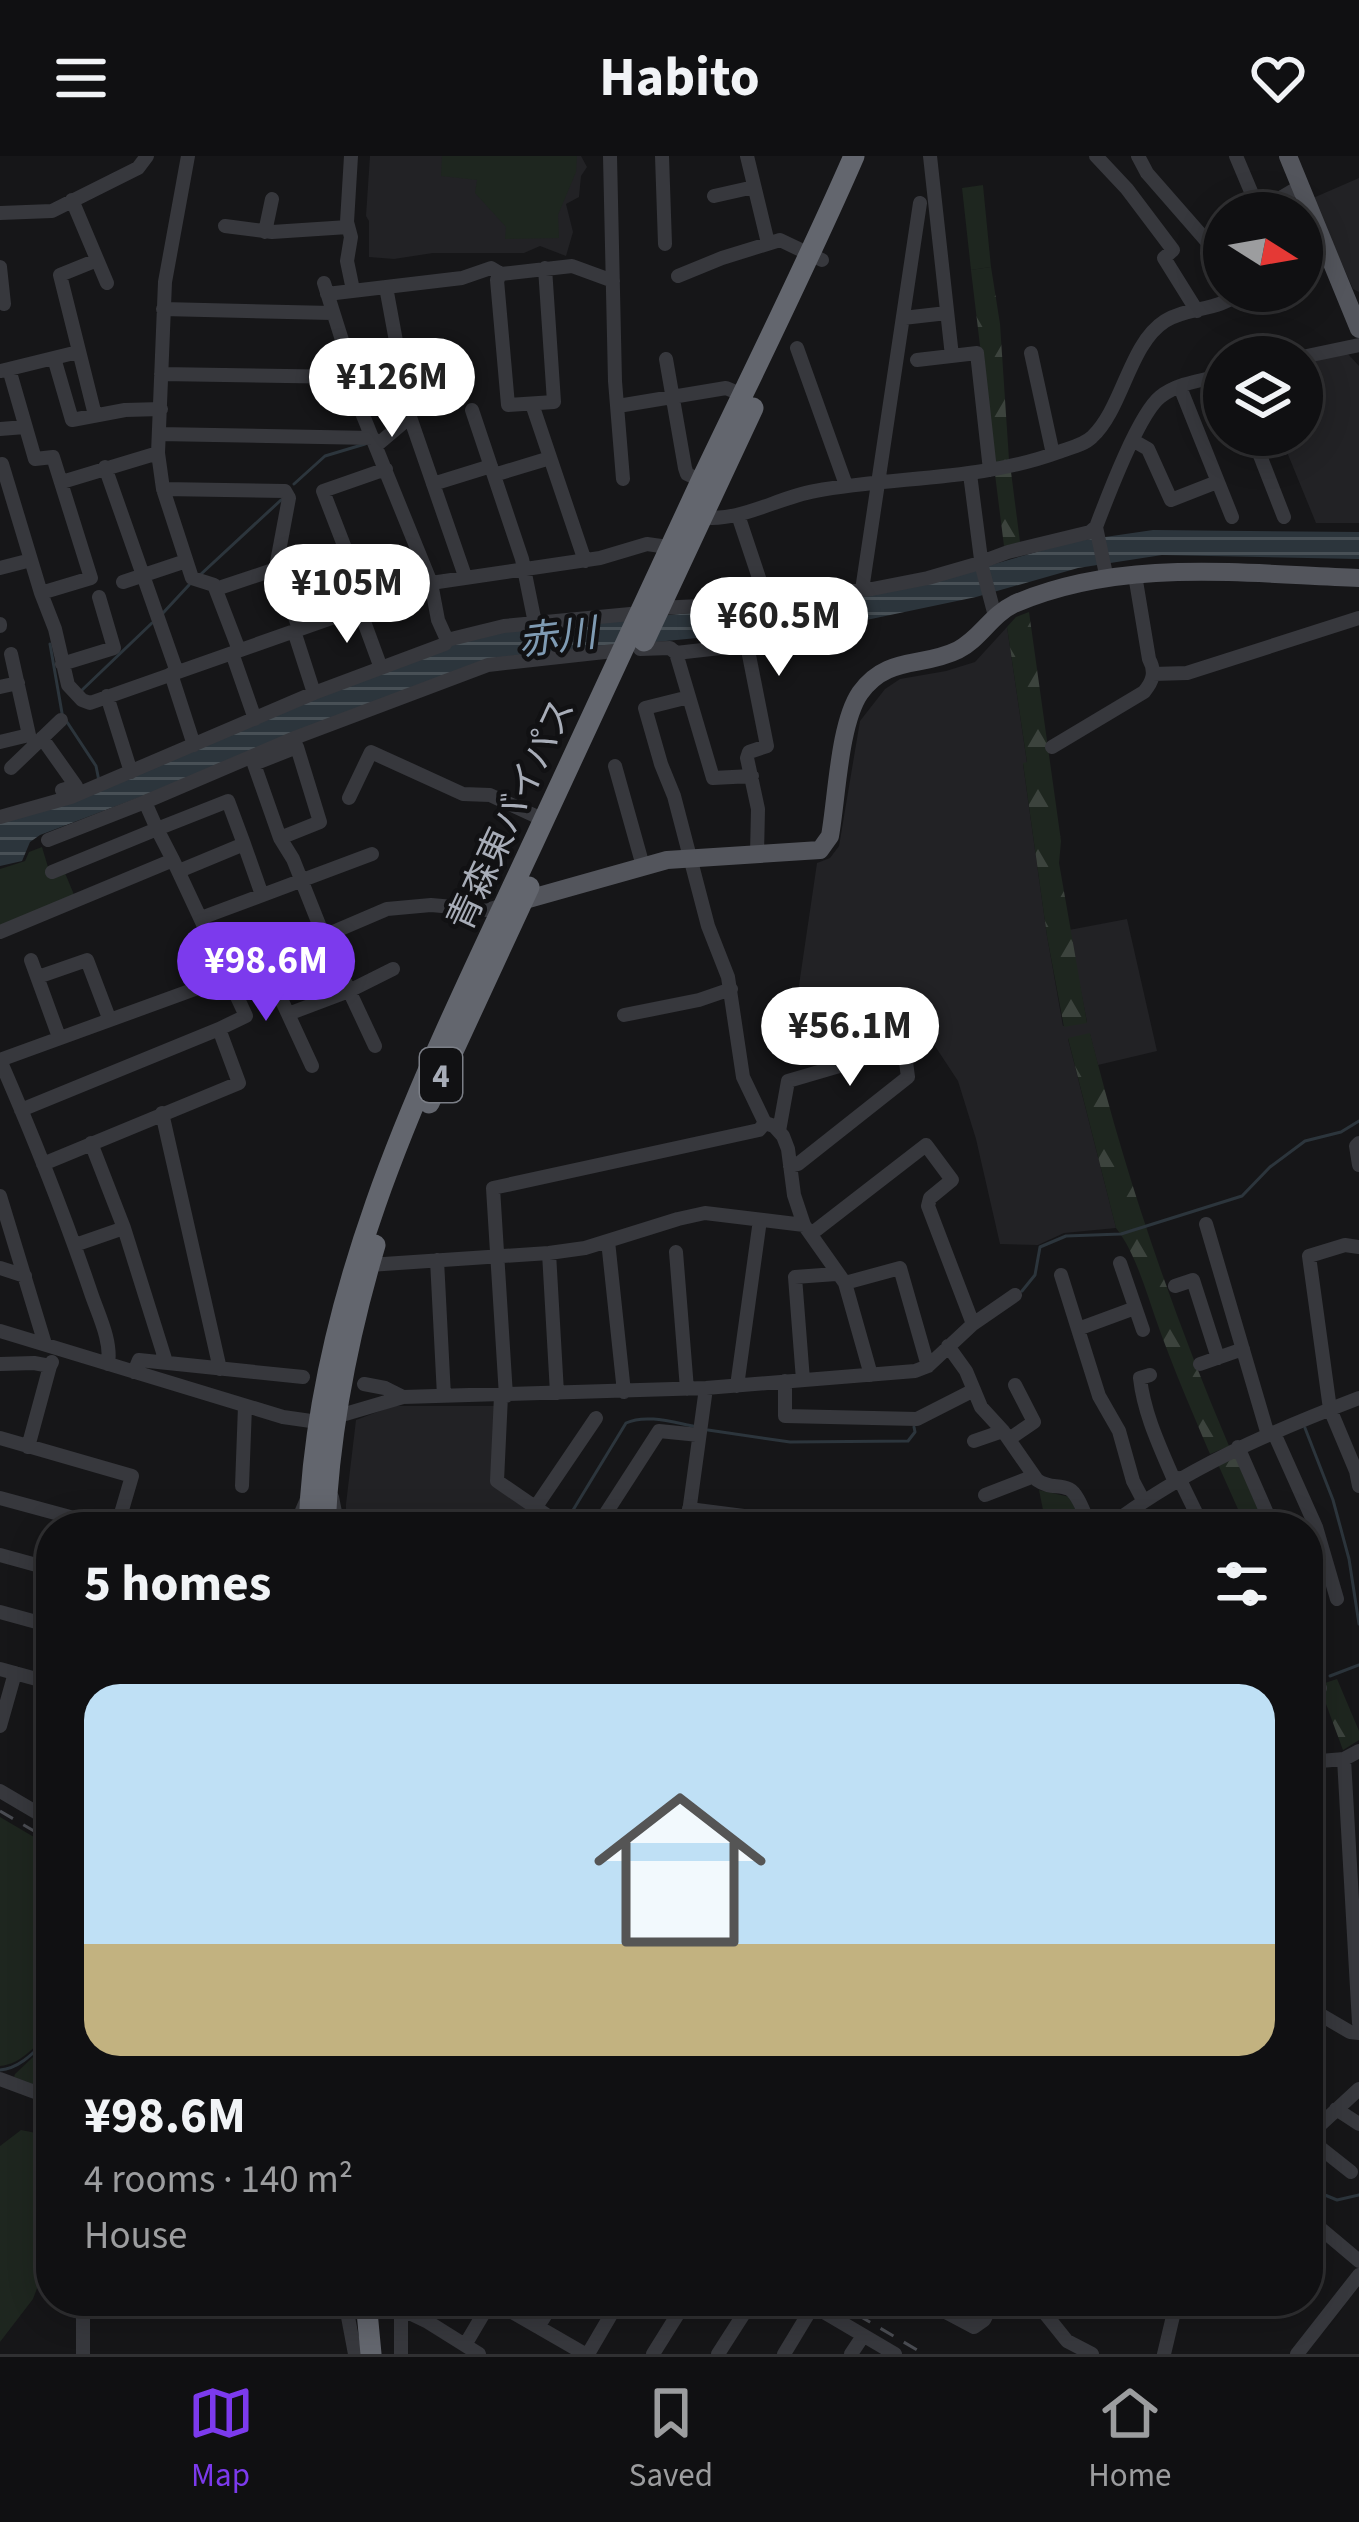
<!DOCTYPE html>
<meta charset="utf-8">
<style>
:root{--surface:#101012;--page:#19191b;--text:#f1f3f6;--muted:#9c9d9f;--line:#303032;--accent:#7c3aed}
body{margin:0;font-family:"Source Sans 3","Noto Sans JP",sans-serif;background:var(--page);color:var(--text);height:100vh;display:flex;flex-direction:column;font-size:45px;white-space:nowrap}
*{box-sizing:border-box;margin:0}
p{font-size:39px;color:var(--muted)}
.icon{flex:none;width:66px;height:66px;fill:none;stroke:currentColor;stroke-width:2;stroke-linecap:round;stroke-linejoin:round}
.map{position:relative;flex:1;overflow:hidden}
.side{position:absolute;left:36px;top:1356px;width:1287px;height:804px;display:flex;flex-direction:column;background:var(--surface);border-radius:48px;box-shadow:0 6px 30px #0003,0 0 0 3px var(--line)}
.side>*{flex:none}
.needle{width:78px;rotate:101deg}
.tools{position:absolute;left:1203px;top:36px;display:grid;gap:24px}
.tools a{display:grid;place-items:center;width:120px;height:120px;border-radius:50%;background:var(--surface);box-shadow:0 6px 30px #0003,0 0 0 3px var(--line);font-size:60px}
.price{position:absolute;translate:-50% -102px;padding:0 27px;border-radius:42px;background:#fff;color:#222;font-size:39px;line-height:78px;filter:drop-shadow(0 3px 6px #0008)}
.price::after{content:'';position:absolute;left:50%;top:72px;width:36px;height:27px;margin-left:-18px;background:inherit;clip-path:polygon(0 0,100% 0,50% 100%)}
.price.current{background:var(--accent);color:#fff}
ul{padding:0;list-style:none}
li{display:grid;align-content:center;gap:24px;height:636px;padding:0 48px}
li span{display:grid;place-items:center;height:372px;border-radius:36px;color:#555}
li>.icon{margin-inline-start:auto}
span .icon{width:216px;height:216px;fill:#fffc;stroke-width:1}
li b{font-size:51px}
h2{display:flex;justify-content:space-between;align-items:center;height:144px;padding:0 48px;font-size:51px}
header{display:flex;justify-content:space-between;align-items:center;height:156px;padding:0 48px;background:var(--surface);font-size:54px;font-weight:700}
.tabs{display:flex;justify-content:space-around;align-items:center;height:168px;border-top:3px solid var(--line);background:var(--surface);font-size:33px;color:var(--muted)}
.tabs a{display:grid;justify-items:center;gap:6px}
.tabs .current{color:var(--accent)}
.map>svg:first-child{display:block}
.built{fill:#222225}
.green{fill:#1e261f}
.forest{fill:url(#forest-firs)}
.water{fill:url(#water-rules)}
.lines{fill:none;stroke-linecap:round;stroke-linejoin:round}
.stream{stroke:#2c353c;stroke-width:3}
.minor{stroke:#37383d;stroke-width:14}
.major{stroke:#53555c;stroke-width:18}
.highway{stroke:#63666e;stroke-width:21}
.rail{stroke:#4a4c52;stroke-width:3;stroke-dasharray:15 12;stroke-linecap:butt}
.labels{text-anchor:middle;stroke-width:9;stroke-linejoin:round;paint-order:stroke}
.shield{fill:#111113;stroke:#7b7e86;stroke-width:3}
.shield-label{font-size:33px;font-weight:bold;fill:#a8adb8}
.street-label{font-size:36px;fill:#a8adb8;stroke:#111113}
.water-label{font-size:39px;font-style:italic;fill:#7f9bb3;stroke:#111113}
</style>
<header><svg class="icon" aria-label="menu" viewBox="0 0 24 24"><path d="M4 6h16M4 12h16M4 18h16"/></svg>Habito<svg class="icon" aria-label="heart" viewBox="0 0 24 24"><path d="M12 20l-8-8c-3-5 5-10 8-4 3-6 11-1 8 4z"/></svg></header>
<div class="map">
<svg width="1359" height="2198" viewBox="0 0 1359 2198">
<defs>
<pattern id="forest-firs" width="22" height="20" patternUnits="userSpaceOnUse" patternTransform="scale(3)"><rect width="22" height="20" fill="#1e261f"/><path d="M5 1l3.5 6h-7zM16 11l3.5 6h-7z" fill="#3c433d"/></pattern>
<pattern id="water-rules" width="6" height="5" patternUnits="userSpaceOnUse" patternTransform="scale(3)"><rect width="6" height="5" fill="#2c353c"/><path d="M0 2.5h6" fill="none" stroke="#485056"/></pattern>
</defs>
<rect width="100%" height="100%" fill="#161618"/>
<path class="built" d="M 370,0 L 581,0 L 587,11 L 581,20 L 579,41 L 566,48 L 573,76 L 566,100 L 540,90 L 524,97 L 433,97 L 394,103 L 369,101 L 369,65 L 366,60 Z
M 1359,22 L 1359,136 L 1353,133 L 1313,42 Z
M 1348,198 L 1359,210 L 1359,367 L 1316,367 L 1280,279 L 1302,279 L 1302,205 Z
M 1007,471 L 1027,607 L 1023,608 L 1047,780 L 1063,870 L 1087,866 L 1069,774 L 1127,763 L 1157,895 L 1098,909 L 1090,878 L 1068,883 L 1116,1072 L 1064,1077 L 1038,1089 L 1000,1088 L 976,983 L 958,925 L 933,887 L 804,875 L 793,870 L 817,707 L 830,702 L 839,690 L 860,565 L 885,533 L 900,523 L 946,515 L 975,506 Z
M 393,1250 L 496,1250 L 492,1329 L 556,1371 L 346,1371 L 346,1348 L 356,1264 Z"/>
<path class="green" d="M 442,0 L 577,0 L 576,16 L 558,59 L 559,82 L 505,83 L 506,71 L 475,37 L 477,24 L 441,20 Z
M 983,29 L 991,111 L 971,114 L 962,32 Z
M 42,691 L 51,721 L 65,717 L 75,741 L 0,772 L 0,713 L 25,705 L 29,696 Z
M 1039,1334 L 1070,1341 L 1083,1371 L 1058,1371 L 1055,1366 L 1046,1369 Z
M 0,1661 L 51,1691 L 51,1874 C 36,1889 22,1908 0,1910 Z
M 51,1884 L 51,1935 L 14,1921 L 15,1918 Z
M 21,1974 L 51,1980 L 51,2118 L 42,2119 L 33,2143 L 0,2186 L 0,1990 Z"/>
<path class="forest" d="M 991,111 L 1000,168 L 1009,304 L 994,307 L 971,114 Z
M 1011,316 L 1020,386 L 1004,390 L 995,318 Z
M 1029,456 L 1061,685 L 1059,707 L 1087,867 L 1064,871 L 1047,780 L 1023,607 L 1027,606 L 1007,471 L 1016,461 Z
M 1090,877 C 1125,1019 1172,1156 1229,1290 L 1210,1298 C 1188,1246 1165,1193 1148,1140 C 1140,1117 1131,1091 1116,1072 L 1068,882 Z
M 1235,1298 L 1269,1371 L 1246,1371 L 1217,1306 Z
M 1337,1523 L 1359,1575 L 1359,1584 L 1343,1594 L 1319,1529 Z"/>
<path class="water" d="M 1153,374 L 1359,376 L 1359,403 L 1162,399 L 1078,412 L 976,441 L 852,467 L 511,500 L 40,679 L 30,686 L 22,705 L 0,710 L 0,667 L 319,539 L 450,489 L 499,475 L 797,447 L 977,413 L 1071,386 Z"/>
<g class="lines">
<path class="stream" d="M 294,328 L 325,300 L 365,288
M 200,419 L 281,344
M 163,457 L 189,429
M 50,488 L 62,557
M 81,535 L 152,467
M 67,566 L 96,610 L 99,625
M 1022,1135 L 1035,1119 L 1040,1091 L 1066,1080 L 1121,1078 L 1242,1040 L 1270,1011 L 1305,985 L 1341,976 L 1359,965
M 1305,1272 L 1333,1344 L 1349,1403 L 1359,1468
M 708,1274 L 790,1286 L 908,1285 L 915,1276 L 914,1271
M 567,1364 L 626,1267 C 645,1258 672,1266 693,1270
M 1330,1520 L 1359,1509
M 1308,1528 L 1324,1523
M 0,1914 C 21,1912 36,1894 51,1880
M 1308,2032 L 1337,2044 L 1359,2039"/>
<path class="minor" d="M 188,0 L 165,126 L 158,297 L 163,333 L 192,422 L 214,429 L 239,494
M 351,0 L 347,66 L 351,81 L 347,105 L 353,134
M 610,0 L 615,225 L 623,323
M 662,0 L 665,88
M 747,0 L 768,87
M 930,0 L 952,200
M 1096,0 L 1127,33 L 1173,94 L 1164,102 L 1197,155
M 1138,0 L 1147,17 L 1224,105
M 1236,0 L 1260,57
M 714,40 L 754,31
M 72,44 L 107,127
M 0,57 L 52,55 L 138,12 L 147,0
M 1266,57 L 1277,44 L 1299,31
M 225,70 L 272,76 L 348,71
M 265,76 L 272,43
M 0,111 L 4,148
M 501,118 L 497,124 L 508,249 L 554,246 L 545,112
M 678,120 L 722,102 L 780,84 L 822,104
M 324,127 L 347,200 L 350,221 L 358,247 L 431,427 L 438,464 L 447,484
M 386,131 L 410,261 L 465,420
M 327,138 L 462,122 L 491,112 L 501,118 L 572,110 L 613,125
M 163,153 L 332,157
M 903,162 L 947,157
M 797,192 L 846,329
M 1031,197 L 1053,298
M 1302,201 L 1359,189
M 54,202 L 72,264 L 125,254 L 161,253
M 666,203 L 685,312 L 687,318 L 702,325
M 917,204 L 977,197 L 990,314
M 9,213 L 35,303 L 53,301 L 91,422 L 41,437
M 1,215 L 78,196
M 161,218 L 350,221
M 1180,231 L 1232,361
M 532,248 L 585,405
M 618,250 L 726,232 L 743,239
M 472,254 L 522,403 L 535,467
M 95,259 L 60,119 L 97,104
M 0,273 L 25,271
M 159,278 L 373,282
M 1252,279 L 1284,361
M 1134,285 L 1148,293 L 1171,344 L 1217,326
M 377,289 L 410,261
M 2,308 L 41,437 L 55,473 L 68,529 L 82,544 L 90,547 L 431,427 L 600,402 L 647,388 L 675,392
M 105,311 L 177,516
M 970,318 L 982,411 L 995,460
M 494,319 L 550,302
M 62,326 L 158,297
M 433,328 L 491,310
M 163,333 L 285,335 L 289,342 L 277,406 L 299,473
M 738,359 L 761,428
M 700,361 C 739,367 776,342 815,335 C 896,320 980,325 1059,296 C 1069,292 1084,289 1092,281 C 1123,252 1129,188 1165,165 C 1189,150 1220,156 1241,135
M 1096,371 L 1107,423
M 0,412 L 31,404
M 123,426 L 186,405
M 216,433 L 279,412
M 862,434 L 920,47
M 367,449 L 323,335 L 386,313
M 359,452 L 381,512
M 659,452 L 740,448 L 872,433 L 928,422 L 973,409 L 1008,396 L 1090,376 L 1096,371 C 1107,342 1138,259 1160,241 C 1177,227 1204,224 1224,219
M 0,468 L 0,470
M 294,475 L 314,537
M 640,493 L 670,492 L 676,497 L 747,489 L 767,590 L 749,596 L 747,602 L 758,653 L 757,698
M 232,497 L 255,563
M 676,497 L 713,622 L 752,620
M 62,508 L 114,492 L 99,441
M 171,518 L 194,589
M 1153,518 L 1187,517 L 1359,462
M 0,531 L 18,527
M 107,540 L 131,616
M 689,541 L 645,552 L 661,608 L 674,640 L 708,770 L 728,821 L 743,921 L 765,967 L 774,970 L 783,980 L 788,993 L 794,1039 L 804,1069 L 845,1127 L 871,1219
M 42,582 L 76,630 L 62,634
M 0,586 L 29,579 L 11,498
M 1052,591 L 1144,536 C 1153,525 1156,516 1149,503 L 1135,419
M 615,610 L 643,710
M 11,612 L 61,564
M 349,642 L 371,596 L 463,638 L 490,639 L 544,664
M 0,661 L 71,641 L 314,537 L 445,488 L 447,484 L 504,470 L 641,457
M 280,682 L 320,666 L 297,591 L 254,608 L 280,682 L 293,703 L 324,781 L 375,890
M 48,684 L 145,646 L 297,581 L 488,509 L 623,494
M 244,688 L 262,739
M 173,704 L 157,673 L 228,645 L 244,688 L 179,715
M 52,716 L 157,673 L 145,646
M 201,762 L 372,698
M 0,776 L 173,704 L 246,860 L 219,873 L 239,927 L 43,1008
M 31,804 L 59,881
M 264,806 L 312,910
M 38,821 L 87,804 L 109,862
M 288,858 L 349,835 L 393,813
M 624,859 L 699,844 L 731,833
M 21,954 L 219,873
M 162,957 L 220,1213
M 779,975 L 788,925 L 904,891 L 908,921 L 798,1008 L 790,1010
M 91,987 L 124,1072 L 166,1206
M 1359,987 L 1356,990 L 1359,1009
M 0,1040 L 45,1188
M 1206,1068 L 1268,1279
M 811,1078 L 926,989 L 952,1024 L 930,1042 L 928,1050 L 973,1168
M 608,1085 L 624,1236
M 75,1089 L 124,1072
M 1359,1091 L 1345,1089 L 1309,1100 L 1330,1253 L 1356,1315 L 1359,1330
M 676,1096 L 687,1233
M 549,1097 L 557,1237
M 437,1104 L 444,1240
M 1120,1107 L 1143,1174
M 369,1109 L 549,1097 L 585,1092 L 678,1063 L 705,1057 L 804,1069
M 0,1112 L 25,1120
M 1061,1119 L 1099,1240 L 1119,1275 L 1133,1325 L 1143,1344
M 845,1127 L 900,1112 L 928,1210
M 1175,1130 L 1193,1124 L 1218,1202
M 1078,1173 L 1135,1152
M 0,1175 L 283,1261 L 318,1266 L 403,1241 L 706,1232 L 915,1215 L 928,1210 L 973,1168 L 1015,1139
M 948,1190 L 966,1215 L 981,1251 L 1003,1275 L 1037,1324 C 1050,1333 1058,1328 1069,1333 C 1079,1338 1085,1361 1091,1371
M 0,1208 L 34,1207 L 50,1210 L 52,1206
M 108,1208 C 112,1185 98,1158 91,1137 C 64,1057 33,980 0,904 L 228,821 L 387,753 L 431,749 L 487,754 L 504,749
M 1200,1208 L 1243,1193
M 134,1216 L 139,1204 L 303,1221
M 1150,1219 L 1140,1222 C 1144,1258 1160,1291 1174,1324
M 803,1224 L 795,1121 L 836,1118
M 785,1225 L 785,1260 L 917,1263 L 974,1234
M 364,1228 L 385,1232 L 403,1241
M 737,1230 L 760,1064
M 501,1240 L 497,1325 L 564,1371
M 506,1240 L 493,1032 L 759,974 L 765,967
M 1274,1277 L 1316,1371 L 1337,1443
M 0,1282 L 132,1320 L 117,1371
M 1009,1283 L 1034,1266 L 1015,1229
M 974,1285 L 1003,1275
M 28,1291 L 50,1210
M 1238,1291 L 1273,1371
M 1179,1322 L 1203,1371
M 242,1330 L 245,1250
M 985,1339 L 1034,1320
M 332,1341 L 338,1371
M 0,1342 L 107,1371
M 535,1352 L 596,1262
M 689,1353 L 783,1365 L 794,1371
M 295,1371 L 307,1343
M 597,1371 L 659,1275 L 699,1279
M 687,1371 L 706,1232
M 1108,1371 C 1184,1313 1270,1276 1359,1242
M 0,1399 L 51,1413
M 1308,1454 L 1317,1475
M 0,1456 L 51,1470
M 0,1513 L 51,1527
M 1308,1536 L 1320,1532
M 0,1570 L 15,1517
M 1344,1603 L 1359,1867
M 1308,1606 L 1344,1603 L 1359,1595
M 0,1635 L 51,1665
M 37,1657 L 51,1614
M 1308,1865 L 1321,1859 L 1350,1876 L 1359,1877
M 0,1923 L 51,1942
M 1336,1953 L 1359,1968
M 1308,1980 L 1359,1933
M 1308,1982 L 1351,2016
M 1308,2062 L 1359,2105
M 83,2145 L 83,2198
M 345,2145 L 355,2198
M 493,2145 L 585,2198
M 805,2145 L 895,2198
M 925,2145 L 974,2171 L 984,2164 L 994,2145
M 1030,2145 L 1039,2150 L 1067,2185 L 1092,2198
M 401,2153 L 428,2166 L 479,2198
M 538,2171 L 554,2145
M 465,2189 L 491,2145
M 401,2198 L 401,2150
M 588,2198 L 619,2145
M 653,2198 L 686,2145
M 718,2198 L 752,2145
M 784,2198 L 813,2150
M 851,2198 L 863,2180
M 1164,2198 L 1174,2156 L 1166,2145
M 1297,2198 L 1359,2119"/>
<path class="major" d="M 1288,0 L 1359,173
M 514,747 L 667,704 L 820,694 L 830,680 C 837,641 839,568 860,537 C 887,499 922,512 958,494 C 980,483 991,459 1014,448 C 1123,401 1245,418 1359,422"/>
<path class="highway" d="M 644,485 L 753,252
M 429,947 L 529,731
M 309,1371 C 318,1124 432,904 534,685 C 591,564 646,442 703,321 C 754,214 807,108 854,0
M 325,1371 C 329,1276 348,1180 375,1089
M 366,2145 L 371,2198"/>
<path class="rail" d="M 0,1655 L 51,1685
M 834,2145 L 924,2198"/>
</g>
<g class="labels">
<rect class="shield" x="420" y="892" width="42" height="54" rx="9"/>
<g class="shield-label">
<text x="441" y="931">4</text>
</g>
<g class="street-label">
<text transform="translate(510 658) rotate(-65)" y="13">青森東バイパス</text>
</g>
<g class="water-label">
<text transform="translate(557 480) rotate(-7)" y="14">赤川</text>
</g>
</g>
</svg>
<div class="tools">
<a><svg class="needle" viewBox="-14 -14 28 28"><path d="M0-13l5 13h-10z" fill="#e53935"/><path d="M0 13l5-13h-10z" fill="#9c9d9f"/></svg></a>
<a><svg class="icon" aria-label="layers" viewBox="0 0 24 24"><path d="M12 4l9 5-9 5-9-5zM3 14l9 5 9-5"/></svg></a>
</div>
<b class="price" style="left:392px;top:284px">¥126M</b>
<b class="price" style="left:347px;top:490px">¥105M</b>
<b class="price" style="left:779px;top:523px">¥60.5M</b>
<b class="price current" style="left:266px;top:868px">¥98.6M</b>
<b class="price" style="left:850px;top:933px">¥56.1M</b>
<section class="side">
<h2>5 homes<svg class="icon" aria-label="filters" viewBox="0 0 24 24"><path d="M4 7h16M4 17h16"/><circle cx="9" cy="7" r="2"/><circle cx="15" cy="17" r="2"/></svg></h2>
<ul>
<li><span style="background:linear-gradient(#bfe0f5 70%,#c2b280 0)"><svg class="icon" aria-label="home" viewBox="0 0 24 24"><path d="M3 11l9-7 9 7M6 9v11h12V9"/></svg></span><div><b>¥98.6M</b><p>4 rooms · 140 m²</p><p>House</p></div></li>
</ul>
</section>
</div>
<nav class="tabs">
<a class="current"><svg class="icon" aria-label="map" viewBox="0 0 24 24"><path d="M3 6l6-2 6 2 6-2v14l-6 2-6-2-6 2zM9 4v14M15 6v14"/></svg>Map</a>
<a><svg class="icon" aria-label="saved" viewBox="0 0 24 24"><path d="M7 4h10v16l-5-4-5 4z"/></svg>Saved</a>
<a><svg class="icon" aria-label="home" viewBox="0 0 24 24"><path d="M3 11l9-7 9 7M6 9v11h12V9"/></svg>Home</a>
</nav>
